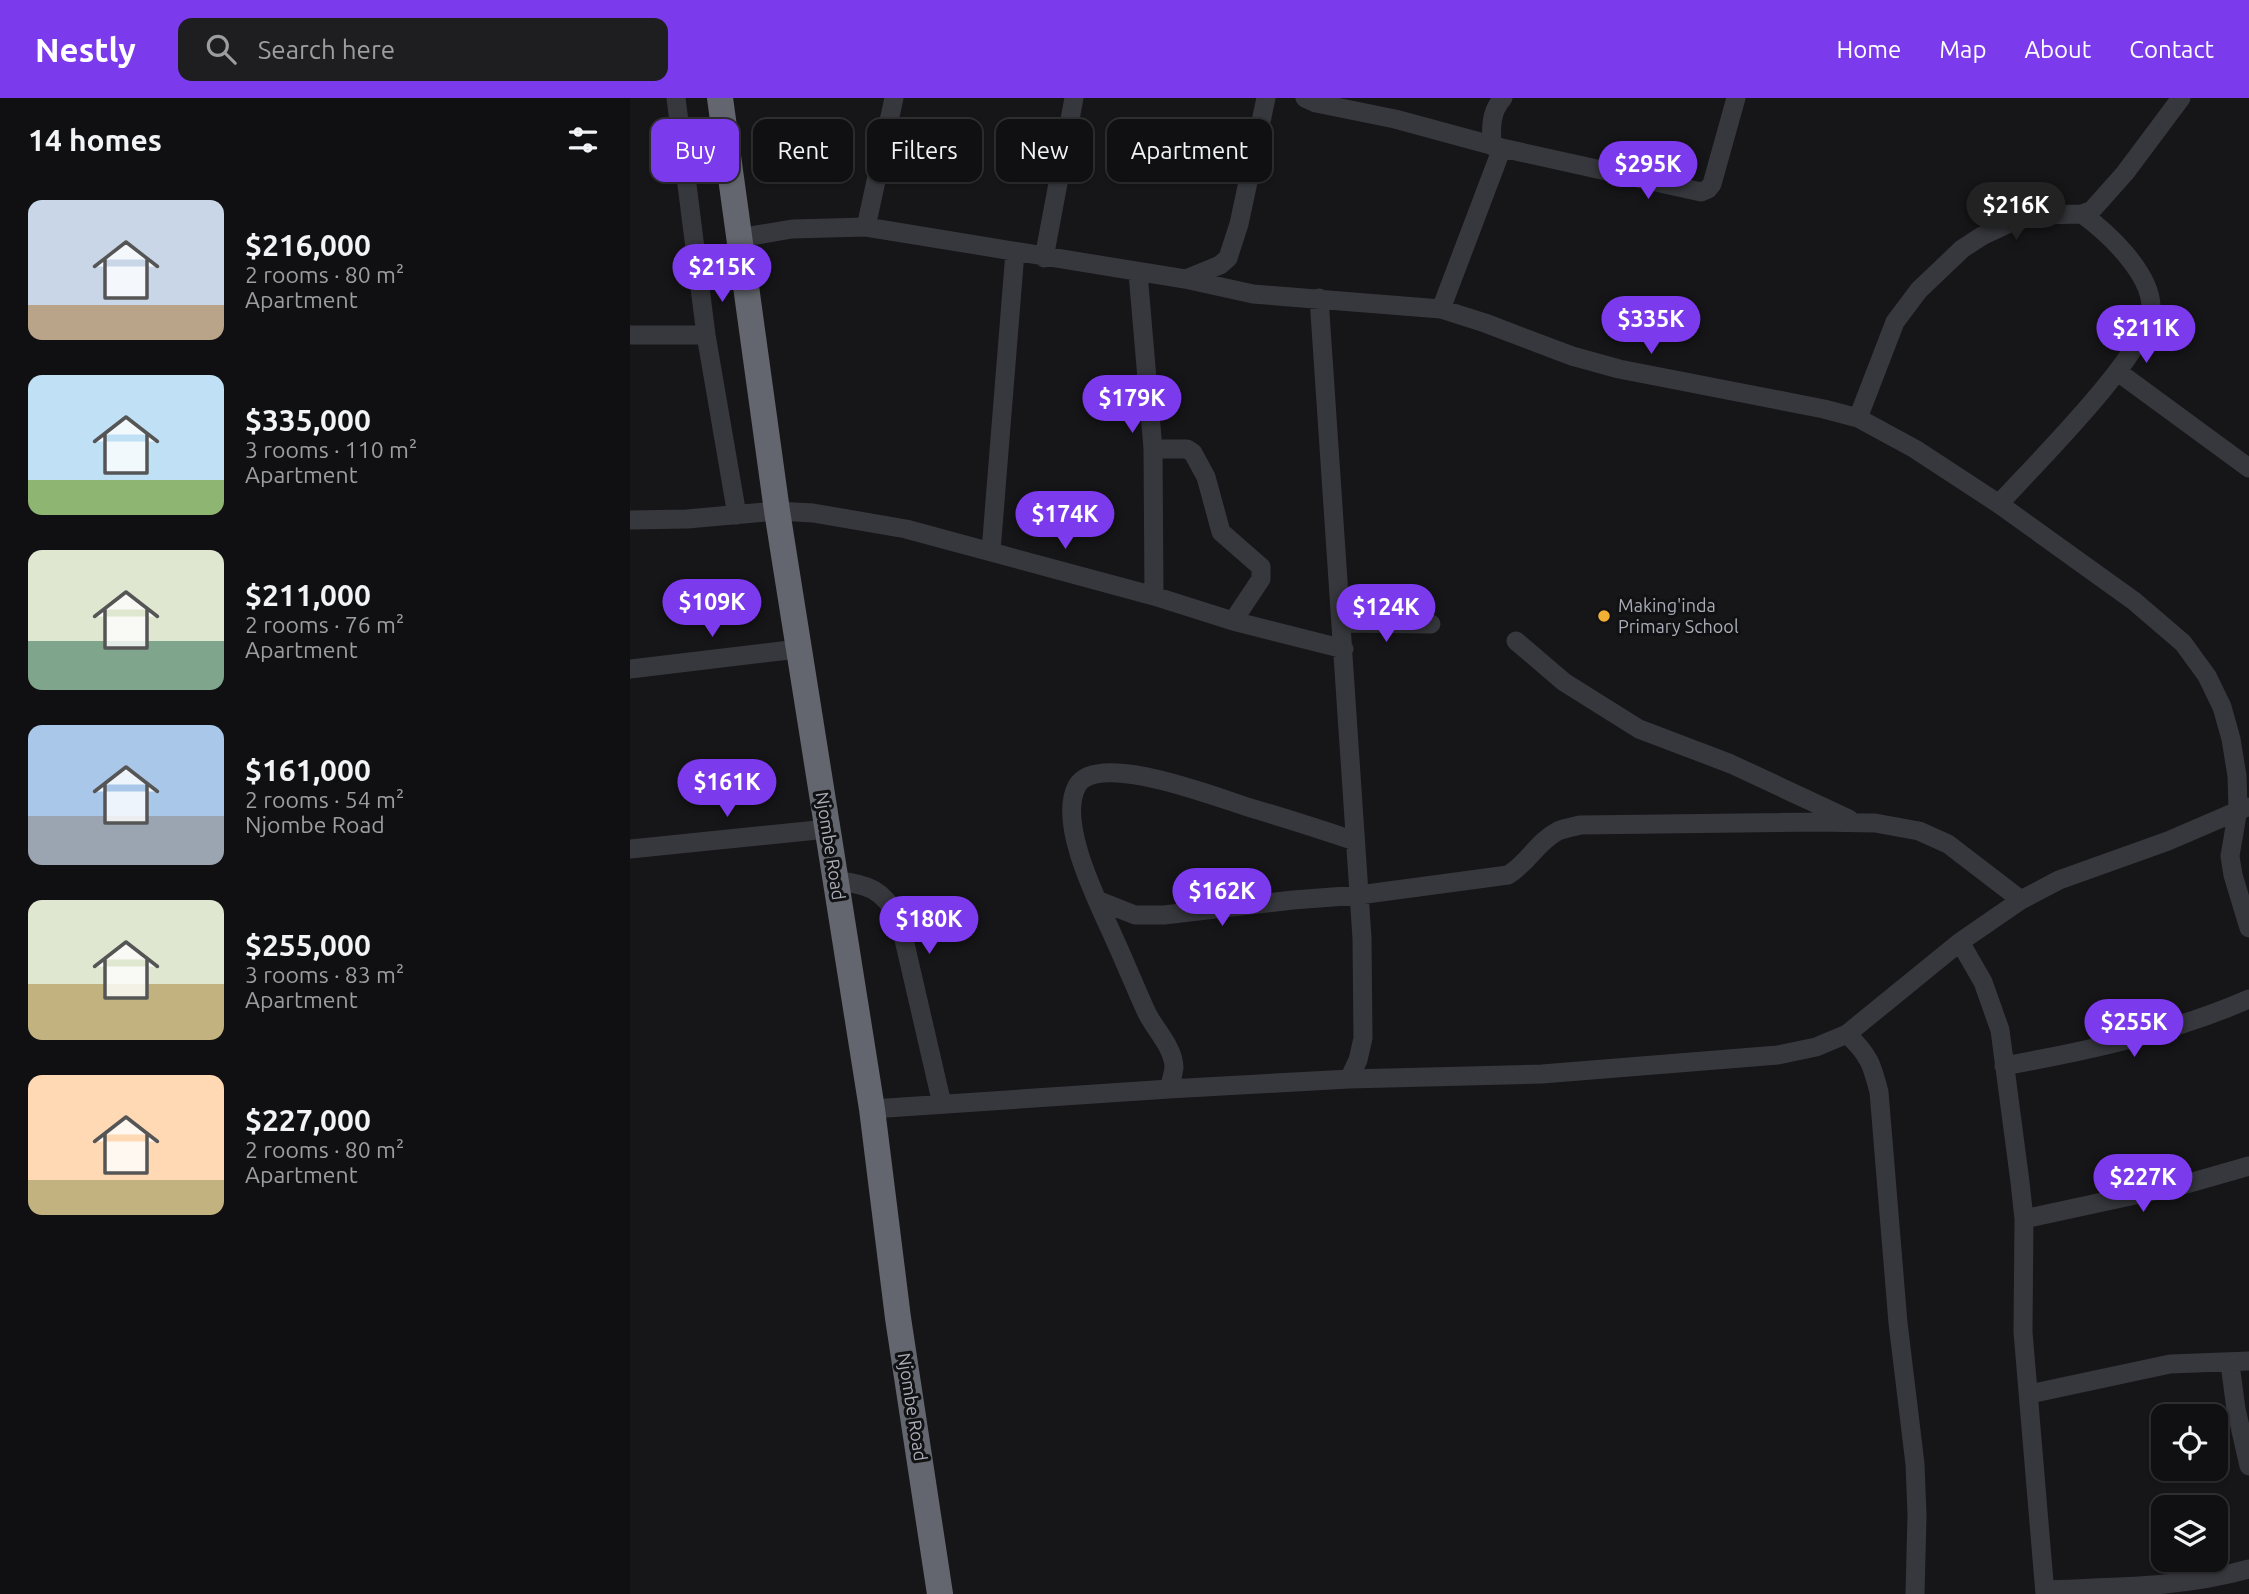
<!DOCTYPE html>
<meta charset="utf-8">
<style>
:root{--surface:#101012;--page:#1e1e20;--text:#f1f3f6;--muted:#9c9d9f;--line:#303032;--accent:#7c3aed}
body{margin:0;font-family:Ubuntu,sans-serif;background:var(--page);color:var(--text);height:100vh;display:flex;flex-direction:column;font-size:26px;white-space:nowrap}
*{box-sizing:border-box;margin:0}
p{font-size:23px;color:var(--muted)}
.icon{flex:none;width:38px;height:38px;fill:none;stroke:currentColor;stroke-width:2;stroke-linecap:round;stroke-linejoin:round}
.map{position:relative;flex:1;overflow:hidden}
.drawer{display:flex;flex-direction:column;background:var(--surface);width:630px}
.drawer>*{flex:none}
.banner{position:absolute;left:21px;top:21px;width:665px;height:63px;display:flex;gap:14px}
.controls{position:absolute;left:1521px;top:1306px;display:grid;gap:14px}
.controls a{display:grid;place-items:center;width:77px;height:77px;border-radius:14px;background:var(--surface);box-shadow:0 2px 5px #0004,0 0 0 2px var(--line);font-size:35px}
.price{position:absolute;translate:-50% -60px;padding:0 16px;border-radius:24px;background:var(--accent);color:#fff;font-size:23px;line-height:46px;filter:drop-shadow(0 2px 4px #0008)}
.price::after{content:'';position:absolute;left:50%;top:42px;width:21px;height:16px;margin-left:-10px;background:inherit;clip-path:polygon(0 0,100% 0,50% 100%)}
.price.active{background:#222;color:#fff}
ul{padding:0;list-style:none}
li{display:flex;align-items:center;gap:21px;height:175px;padding:0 28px}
li span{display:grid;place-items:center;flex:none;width:196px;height:140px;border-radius:14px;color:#555}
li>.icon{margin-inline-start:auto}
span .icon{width:84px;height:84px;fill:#fffc;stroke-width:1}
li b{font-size:30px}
h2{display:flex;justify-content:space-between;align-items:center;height:84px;padding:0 28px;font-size:30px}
.chip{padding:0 24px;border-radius:14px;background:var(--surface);box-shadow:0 2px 5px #0004,0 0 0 2px var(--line);font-size:24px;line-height:63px}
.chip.active{background:var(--accent);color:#fff}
header{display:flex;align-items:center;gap:42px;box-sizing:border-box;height:98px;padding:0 35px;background:var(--accent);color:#fff}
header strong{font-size:33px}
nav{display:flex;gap:38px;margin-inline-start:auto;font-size:24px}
.search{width:490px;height:63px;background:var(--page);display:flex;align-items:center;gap:18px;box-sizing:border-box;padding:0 24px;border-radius:14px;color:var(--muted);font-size:26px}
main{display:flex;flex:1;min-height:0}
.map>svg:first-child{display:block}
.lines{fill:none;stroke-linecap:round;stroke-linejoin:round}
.minor{stroke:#37383d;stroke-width:19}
.highway{stroke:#63666e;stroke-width:26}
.poi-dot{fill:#f2b134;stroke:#111113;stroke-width:2.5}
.labels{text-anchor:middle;stroke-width:6;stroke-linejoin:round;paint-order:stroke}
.poi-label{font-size:18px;fill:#a8adb8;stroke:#111113;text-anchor:start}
.street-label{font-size:18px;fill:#a8adb8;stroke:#111113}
</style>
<header>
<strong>Nestly</strong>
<div class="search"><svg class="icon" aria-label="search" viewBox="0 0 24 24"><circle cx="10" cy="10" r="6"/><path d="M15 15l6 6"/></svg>Search here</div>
<nav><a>Home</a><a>Map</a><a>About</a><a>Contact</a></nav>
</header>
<main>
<section class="drawer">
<h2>14 homes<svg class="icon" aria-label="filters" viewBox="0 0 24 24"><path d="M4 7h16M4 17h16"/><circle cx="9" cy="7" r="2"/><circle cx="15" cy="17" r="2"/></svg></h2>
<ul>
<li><span style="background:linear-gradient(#c9d6e8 75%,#b9a48a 0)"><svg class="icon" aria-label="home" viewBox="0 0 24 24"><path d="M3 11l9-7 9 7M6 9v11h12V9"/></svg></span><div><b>$216,000</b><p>2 rooms · 80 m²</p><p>Apartment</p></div></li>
<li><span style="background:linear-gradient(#bfe0f5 75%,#8fb573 0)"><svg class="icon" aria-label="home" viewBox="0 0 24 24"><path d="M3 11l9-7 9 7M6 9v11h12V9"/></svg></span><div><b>$335,000</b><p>3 rooms · 110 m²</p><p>Apartment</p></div></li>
<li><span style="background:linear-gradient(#dfe7d0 65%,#7fa58c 0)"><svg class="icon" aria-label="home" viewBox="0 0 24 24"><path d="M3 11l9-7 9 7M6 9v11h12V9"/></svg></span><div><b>$211,000</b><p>2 rooms · 76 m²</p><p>Apartment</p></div></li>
<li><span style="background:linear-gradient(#a9c7e8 65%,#9aa5b1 0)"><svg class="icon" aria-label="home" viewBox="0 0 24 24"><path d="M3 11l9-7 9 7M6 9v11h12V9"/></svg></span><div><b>$161,000</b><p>2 rooms · 54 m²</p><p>Njombe Road</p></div></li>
<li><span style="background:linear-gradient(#dfe7d0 60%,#c2b280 0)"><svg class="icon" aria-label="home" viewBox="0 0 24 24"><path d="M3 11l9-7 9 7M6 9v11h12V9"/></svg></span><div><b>$255,000</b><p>3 rooms · 83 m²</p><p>Apartment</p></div></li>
<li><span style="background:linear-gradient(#ffd9b3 75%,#c2b280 0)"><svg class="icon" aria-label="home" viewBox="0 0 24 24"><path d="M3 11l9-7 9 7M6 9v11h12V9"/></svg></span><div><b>$227,000</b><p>2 rooms · 80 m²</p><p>Apartment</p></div></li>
</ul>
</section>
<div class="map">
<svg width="1619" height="1496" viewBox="0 0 1619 1496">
<rect width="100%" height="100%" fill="#161618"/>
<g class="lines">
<path class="minor" d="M 46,0 L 76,237 L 107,417
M 675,0 L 686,5 L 765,21 L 872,50 L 1071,94 L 1078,91 L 1082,86 L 1106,0
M 862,48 C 861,31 860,14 873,0
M 236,129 L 264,0
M 109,140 L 162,131 L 236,129 L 555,181 L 623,196 L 811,211 L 855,225 L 942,258 L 989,271 L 1194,311 L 1228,320 L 1285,351 L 1369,406 L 1504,503 L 1553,545 L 1577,578 L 1592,609 L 1601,641 L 1607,678 L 1608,711 L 1600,758 L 1603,777 L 1619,830
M 414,160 L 444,0
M 508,175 L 523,351 L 524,498
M 556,181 L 590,167 L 598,160 L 609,126 L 636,0
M 689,200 L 732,840 L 733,940 L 728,962 L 719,981
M 811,211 L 872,50
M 0,237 L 76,237
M 1488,274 L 1619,370
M 1228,320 L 1265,224 L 1289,192 L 1332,151 L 1352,138 L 1382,124 L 1409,117 L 1452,116 L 1462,112 L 1495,75 L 1551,0
M 523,351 L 557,351 L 563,355 L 576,379 L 591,434 L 631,469 L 631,481 L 603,523
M 1369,406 C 1402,369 1522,252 1521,208 C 1520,174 1477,134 1452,116
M 0,422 L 57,421 L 147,413 L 183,415 L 276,431 L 524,498 L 603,523 L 714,551
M 361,453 L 385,154
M 712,525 L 801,526
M 886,543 L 934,584 L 1009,631 L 1101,666 L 1219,721
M 0,571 L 168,551
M 0,751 L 197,731
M 206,782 C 239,788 250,789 269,820 L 312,1006
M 467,802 L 505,817 L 534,817 L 663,802 L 729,797 L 878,777 C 897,766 908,743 928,733 C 935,730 943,729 950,727 L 1187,724 L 1245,725 L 1289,733 L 1318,746 L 1391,802
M 1330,844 L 1353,884 L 1370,932 L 1390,1084 L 1394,1121 L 1393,1234 L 1415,1496
M 1217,936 C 1239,957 1242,966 1249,994 L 1268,1225 L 1285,1366 L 1287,1417 L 1285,1496
M 1374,968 C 1457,953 1541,935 1619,901
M 539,991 C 541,984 543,976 544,970 C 544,949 524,931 516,913 C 505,889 495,864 484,840 C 468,804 427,725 447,688 C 467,651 593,702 624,711 C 658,721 692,732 725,743
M 242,1011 L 539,991 L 719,981 L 912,976 L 1148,957 L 1186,949 L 1217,936 L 1330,844 L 1391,802 L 1429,782 L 1538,743 L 1617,709
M 1394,1121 L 1556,1086 L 1619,1068
M 1600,1266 L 1606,1311 L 1619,1368
M 1400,1296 L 1540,1266 L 1619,1263
M 1415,1492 C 1483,1489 1553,1490 1619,1471"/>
<path class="highway" d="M 90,0 L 147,413 L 242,1011 L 268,1220 L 310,1496"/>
</g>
<circle class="poi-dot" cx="974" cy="518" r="7"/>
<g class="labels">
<g class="poi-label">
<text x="988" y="514">Making'inda<tspan x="988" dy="21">Primary School</tspan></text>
</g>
<g class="street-label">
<text transform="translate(200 748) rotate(81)" y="6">Njombe Road</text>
<text transform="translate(282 1309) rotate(81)" y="6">Njombe Road</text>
</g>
</g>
</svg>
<div class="controls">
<a><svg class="icon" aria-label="locate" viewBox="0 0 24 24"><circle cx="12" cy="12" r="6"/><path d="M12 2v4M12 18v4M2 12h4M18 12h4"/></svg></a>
<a><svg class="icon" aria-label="layers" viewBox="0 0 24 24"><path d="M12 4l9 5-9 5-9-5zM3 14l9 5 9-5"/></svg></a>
</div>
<b class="price" style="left:1018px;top:103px">$295K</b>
<b class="price active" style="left:1386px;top:144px">$216K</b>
<b class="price" style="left:92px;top:206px">$215K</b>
<b class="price" style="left:1021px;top:258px">$335K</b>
<b class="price" style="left:1516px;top:267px">$211K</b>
<b class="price" style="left:502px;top:337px">$179K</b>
<b class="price" style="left:435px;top:453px">$174K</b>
<b class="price" style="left:82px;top:541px">$109K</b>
<b class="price" style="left:756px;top:546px">$124K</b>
<b class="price" style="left:97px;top:721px">$161K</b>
<b class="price" style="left:592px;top:830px">$162K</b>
<b class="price" style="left:299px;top:858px">$180K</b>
<b class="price" style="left:1504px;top:961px">$255K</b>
<b class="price" style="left:1513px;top:1116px">$227K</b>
<div class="banner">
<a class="chip active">Buy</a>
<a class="chip">Rent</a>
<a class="chip">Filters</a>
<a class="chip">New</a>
<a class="chip">Apartment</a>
</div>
</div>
</main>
